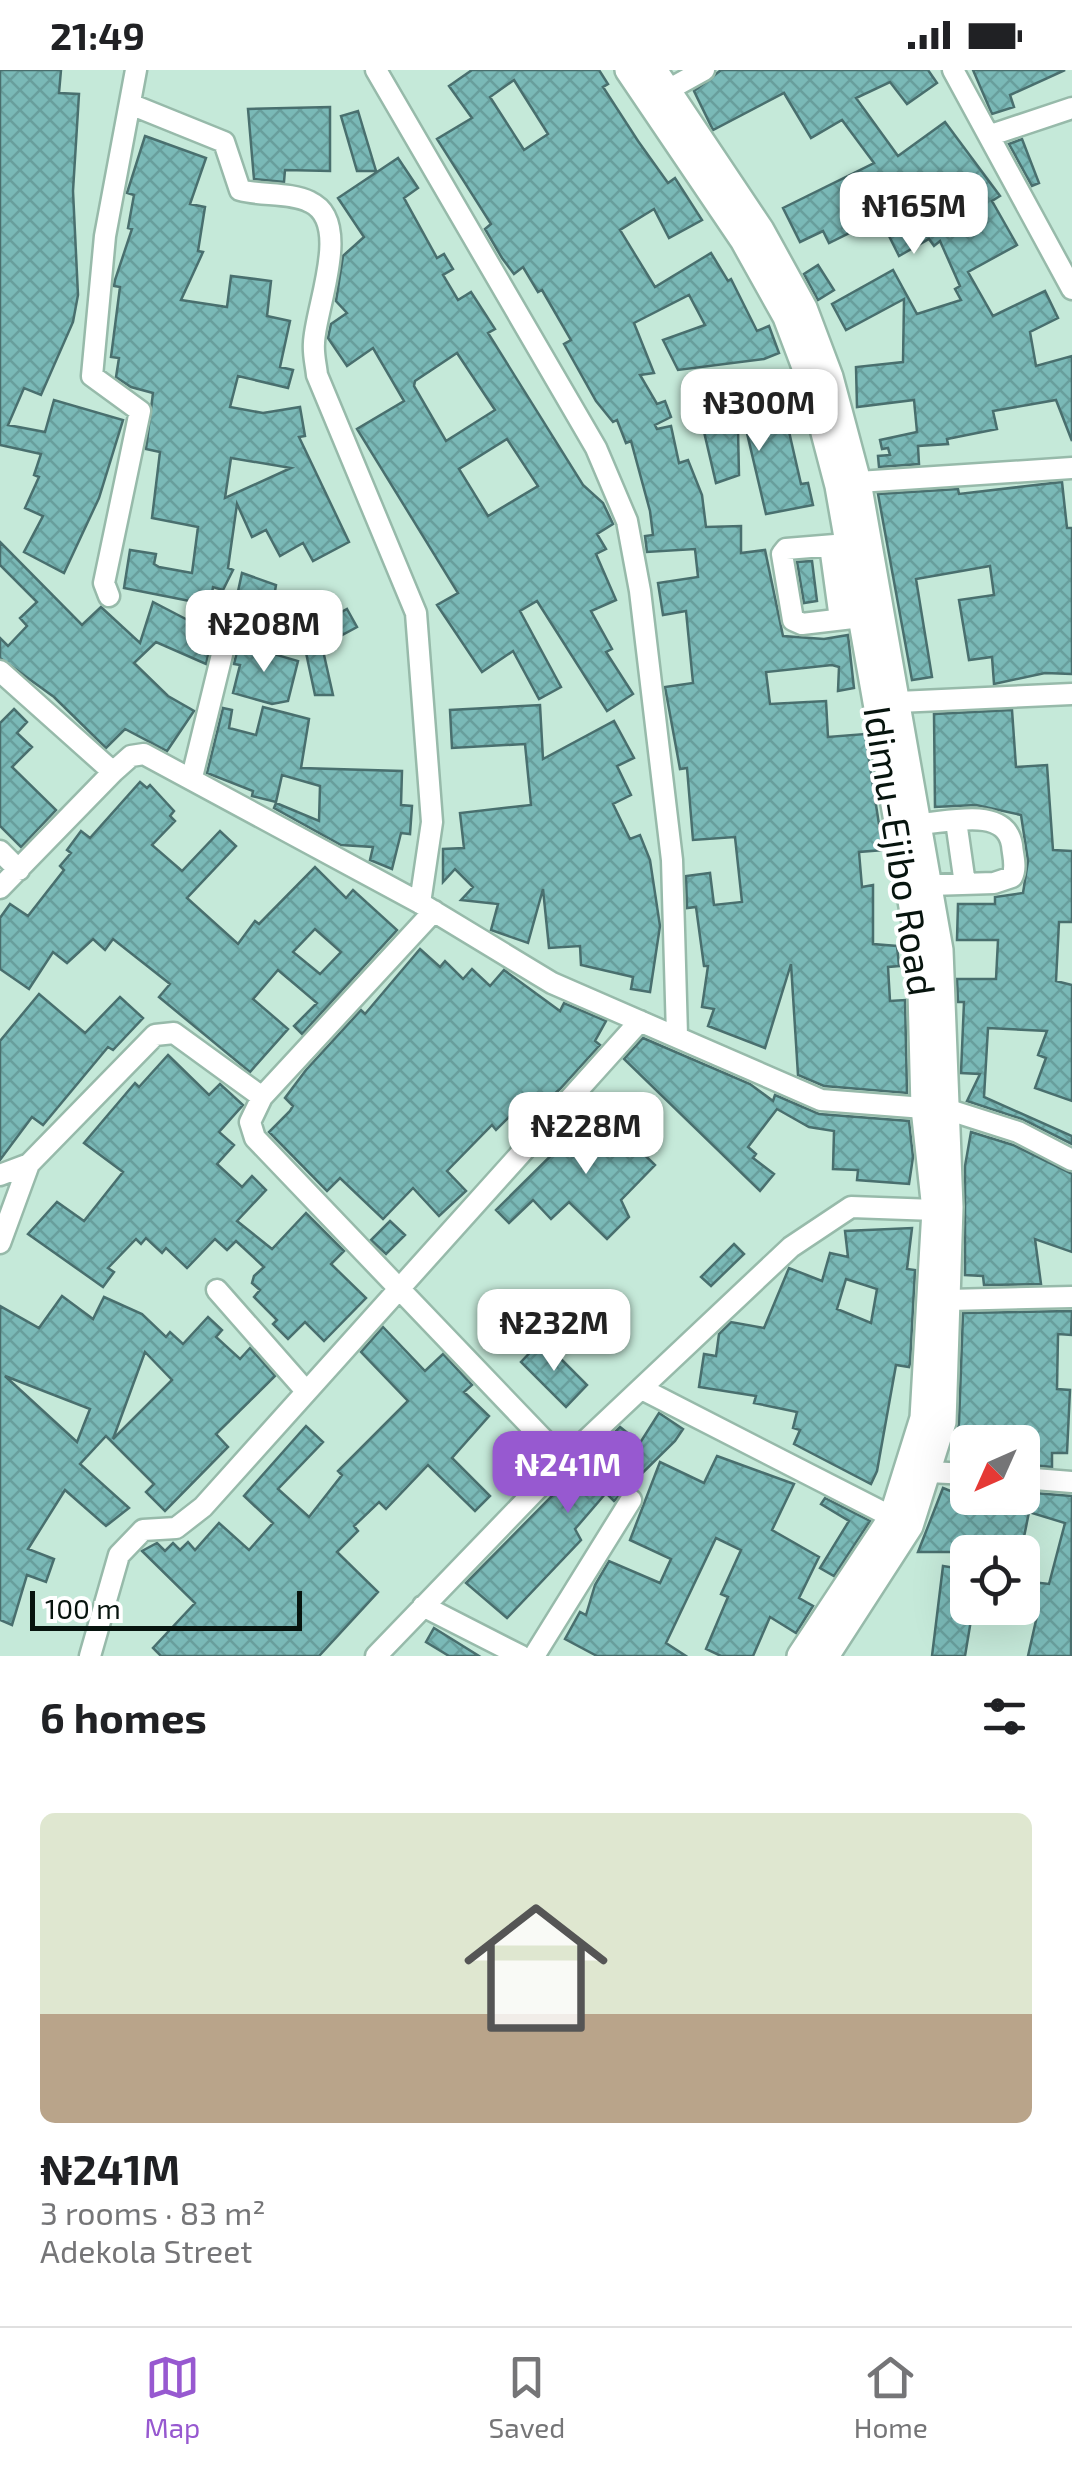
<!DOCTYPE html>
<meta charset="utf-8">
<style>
:root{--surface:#fff;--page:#f2f2f2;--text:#202124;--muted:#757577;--line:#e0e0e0;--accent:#9759d0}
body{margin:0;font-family:"Exo 2",sans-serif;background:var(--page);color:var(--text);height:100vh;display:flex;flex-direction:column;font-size:38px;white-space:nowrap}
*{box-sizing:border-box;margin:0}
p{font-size:32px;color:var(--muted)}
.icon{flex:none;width:55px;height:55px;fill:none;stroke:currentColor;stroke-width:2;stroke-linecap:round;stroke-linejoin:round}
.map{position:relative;height:1586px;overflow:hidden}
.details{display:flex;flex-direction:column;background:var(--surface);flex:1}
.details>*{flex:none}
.needle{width:65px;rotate:225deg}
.controls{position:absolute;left:950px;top:1355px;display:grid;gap:20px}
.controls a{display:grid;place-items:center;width:90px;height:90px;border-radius:15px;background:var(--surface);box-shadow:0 10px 40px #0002;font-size:50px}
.scale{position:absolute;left:30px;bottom:25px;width:272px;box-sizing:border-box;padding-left:10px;border:5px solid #07140e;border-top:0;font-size:28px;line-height:35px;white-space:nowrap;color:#07140e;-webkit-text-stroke:8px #fff;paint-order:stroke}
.price{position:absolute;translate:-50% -85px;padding:0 22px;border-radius:20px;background:#fff;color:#222;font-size:32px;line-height:65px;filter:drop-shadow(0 2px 5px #0008)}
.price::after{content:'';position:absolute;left:50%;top:60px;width:30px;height:22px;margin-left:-15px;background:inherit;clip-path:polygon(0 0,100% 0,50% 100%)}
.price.current{background:var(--accent);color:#fff}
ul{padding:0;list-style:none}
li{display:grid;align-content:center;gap:20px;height:530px;padding:0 40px}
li+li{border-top:2px solid var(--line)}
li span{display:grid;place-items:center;height:310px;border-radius:15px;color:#555}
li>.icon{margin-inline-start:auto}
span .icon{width:180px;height:180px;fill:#fffc;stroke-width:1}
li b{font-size:42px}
h2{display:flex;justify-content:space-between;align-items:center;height:120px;padding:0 40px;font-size:42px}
.status{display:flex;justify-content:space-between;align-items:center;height:70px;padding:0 50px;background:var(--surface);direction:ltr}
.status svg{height:28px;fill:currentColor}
.dock{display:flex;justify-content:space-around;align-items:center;height:140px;border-top:2px solid var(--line);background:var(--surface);font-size:28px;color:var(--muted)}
.dock a{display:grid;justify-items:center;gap:5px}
.dock .current{color:var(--accent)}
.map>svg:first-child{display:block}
.building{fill:url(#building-cross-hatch);stroke:#496f6e;stroke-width:2.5;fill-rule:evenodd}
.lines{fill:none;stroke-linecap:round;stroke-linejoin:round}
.minor-casing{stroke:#97baaa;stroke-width:25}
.major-casing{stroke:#97baaa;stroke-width:30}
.minor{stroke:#fff;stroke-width:20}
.major{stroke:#fff;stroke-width:25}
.labels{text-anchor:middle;stroke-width:8;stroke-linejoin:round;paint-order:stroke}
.street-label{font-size:38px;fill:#07140e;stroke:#fff}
</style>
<div class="status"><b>21:49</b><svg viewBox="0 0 49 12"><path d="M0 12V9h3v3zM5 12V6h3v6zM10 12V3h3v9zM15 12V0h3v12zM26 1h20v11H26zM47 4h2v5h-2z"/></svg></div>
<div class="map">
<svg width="1072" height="1586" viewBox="0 0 1072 1586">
<defs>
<pattern id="building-cross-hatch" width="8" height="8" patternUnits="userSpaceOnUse" patternTransform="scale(2.5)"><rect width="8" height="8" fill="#7ab9b7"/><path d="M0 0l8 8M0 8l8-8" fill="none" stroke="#689e9c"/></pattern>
</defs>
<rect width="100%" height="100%" fill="#c5e9d9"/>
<path class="building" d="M 0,0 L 61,0 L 59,23 L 79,24 L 73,121 L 78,225 L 73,252 L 41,325 L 24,318 L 8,355 L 45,362 L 54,330 L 123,350 L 99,428 L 64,503 L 24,482 L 43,446 L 25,438 L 39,407 L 34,405 L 41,384 L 0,375 Z
M 472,0 L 599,0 L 608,14 L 603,17 L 638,71 L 668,113 L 675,108 L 702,150 L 669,168 L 654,139 L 620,160 L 655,217 L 711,183 L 728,211 L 731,209 L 757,261 L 769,256 L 779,283 L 764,289 L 678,300 L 663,270 L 705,255 L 689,225 L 634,253 L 654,303 L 640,305 L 657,334 L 665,331 L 671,347 L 655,355 L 657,359 L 671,356 L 679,393 L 688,390 L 702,425 L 706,457 L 741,456 L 741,483 L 765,480 L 783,566 L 824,569 L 848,565 L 854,618 L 838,621 L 839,597 L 832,595 L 766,602 L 770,634 L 826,631 L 828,667 L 865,664 L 883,780 L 859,782 L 862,817 L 873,815 L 873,874 L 897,876 L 899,896 L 888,897 L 890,931 L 905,930 L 907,1023 L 824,1016 L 798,1005 L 791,894 L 765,978 L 708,956 L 714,939 L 702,937 L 708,896 L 704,896 L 696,837 L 687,838 L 686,806 L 710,803 L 714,835 L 742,832 L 735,767 L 693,770 L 687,698 L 680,699 L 665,617 L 693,613 L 686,541 L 663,545 L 658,513 L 698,507 L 695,479 L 647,482 L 645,466 L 653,465 L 650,441 L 631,371 L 626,373 L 617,350 L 613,352 L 596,331 L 564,274 L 571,270 L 542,220 L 538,222 L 523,197 L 514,204 L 502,188 L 485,159 L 491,154 L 437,69 L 472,48 L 449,16 ZM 514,10 L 548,64 L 524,80 L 490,27 Z
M 721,0 L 928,0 L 937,13 L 907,34 L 890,12 L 856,28 L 898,86 L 945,52 L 1000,126 L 992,131 L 1017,175 L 968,202 L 993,246 L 1045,221 L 1058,248 L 1030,262 L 1036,296 L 1072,286 L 1072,371 L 1056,330 L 993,341 L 997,359 L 947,369 L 948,374 L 918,376 L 919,394 L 879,397 L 878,386 L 890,385 L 888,378 L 882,379 L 880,370 L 917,362 L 914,330 L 857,337 L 856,297 L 903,292 L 904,229 L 846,260 L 832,234 L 893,200 L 917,244 L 961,230 L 955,219 L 960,216 L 940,171 L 934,176 L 929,169 L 899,186 L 880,148 L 829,173 L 823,161 L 800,172 L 783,138 L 874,93 L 842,50 L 811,68 L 784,23 L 713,60 L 694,21 Z
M 973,0 L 1065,0 L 1010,25 L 1014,37 L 992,44 Z
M 330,37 L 330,101 L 285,100 L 284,112 L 254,109 L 248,39 Z
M 358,41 L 376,101 L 357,101 L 341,46 Z
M 145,66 L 206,88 L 190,134 L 205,137 L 198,181 L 203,182 L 181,230 L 227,237 L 231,206 L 271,211 L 267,246 L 290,251 L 280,297 L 293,300 L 288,318 L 238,306 L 230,337 L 263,343 L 300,337 L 305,366 L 299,367 L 349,472 L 313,491 L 303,473 L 280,486 L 266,460 L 252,467 L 237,434 L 228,498 L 233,500 L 223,520 L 213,517 L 210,535 L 124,518 L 130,480 L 156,484 L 154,494 L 159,497 L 192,503 L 198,457 L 152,448 L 160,382 L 146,379 L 153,323 L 131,317 L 116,307 L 119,288 L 111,287 L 120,217 L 114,216 L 115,210 L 132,159 L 128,158 L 134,125 L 127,123 ZM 231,388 L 291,398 L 225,428 Z
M 1022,69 L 1039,113 L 1032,116 L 1009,74 Z
M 398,88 L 418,118 L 404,128 L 437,188 L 444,184 L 453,199 L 443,205 L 458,230 L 471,222 L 495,259 L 488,263 L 583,415 L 603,433 L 613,454 L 597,464 L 606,479 L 596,484 L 616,530 L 591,541 L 612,579 L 606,582 L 633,624 L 607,641 L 537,531 L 520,541 L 561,617 L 539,629 L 513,581 L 482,602 L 437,535 L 458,523 L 357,359 L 404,331 L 373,278 L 347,296 L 328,268 L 331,254 L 347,243 L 336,231 L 343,186 L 364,167 L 338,128 ZM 457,283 L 495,340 L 446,371 L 414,316 L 415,311 ZM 507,369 L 538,416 L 488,446 L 459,399 Z
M 818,195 L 834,220 L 818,230 L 804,204 Z
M 734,304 L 738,314 L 696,335 L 689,322 Z
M 782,331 L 801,414 L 808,413 L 813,435 L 766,444 L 746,359 L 738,360 L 739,405 L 716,413 L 701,349 Z
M 1062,412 L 1067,458 L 1072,458 L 1072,604 L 1045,603 L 994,614 L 992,587 L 969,590 L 959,530 L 994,525 L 990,496 L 916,509 L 932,607 L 912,610 L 878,424 L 958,419 L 959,424 Z
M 0,472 L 82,555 L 101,537 L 140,573 L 153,532 L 203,558 L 198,569 L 211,573 L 206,594 L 156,572 L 134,593 L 168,626 L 194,641 L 167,681 L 125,659 L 106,678 L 54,627 L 0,588 L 0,568 L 8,576 L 27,556 L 20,548 L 37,532 L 0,495 Z
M 812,491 L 817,531 L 804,533 L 797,492 Z
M 242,503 L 276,515 L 272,539 L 237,526 Z
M 347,539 L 357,557 L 322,576 L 333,625 L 315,625 L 302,564 Z
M 239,574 L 298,591 L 288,631 L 272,634 L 233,623 L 240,595 L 234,594 Z
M 540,635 L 543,689 L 614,651 L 634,688 L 617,696 L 631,725 L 613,734 L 630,769 L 640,765 L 650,790 L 660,856 L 650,922 L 631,919 L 633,907 L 581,895 L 580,876 L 549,878 L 543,819 L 528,873 L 491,860 L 498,834 L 461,830 L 473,817 L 455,799 L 443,812 L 443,779 L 464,778 L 460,743 L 531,735 L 525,674 L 452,678 L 450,640 Z
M 263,637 L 309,649 L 301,698 L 402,701 L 401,735 L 412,736 L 410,764 L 401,763 L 392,799 L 370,790 L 373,777 L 341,775 L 274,738 L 276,733 L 319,751 L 320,716 L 282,705 L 276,732 L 252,726 L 253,721 L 207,703 L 223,638 L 232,640 L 229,658 L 256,665 Z
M 14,639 L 27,652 L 17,663 L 32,677 L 12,697 L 56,740 L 21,777 L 0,756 L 0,653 Z
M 1012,640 L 1016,697 L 1047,695 L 1053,780 L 1072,781 L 1072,852 L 1059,852 L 1056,911 L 1072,915 L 1072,1031 L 1035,1018 L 1046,988 L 1038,985 L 1047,961 L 988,958 L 984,1027 L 1072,1066 L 1072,1074 L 1022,1049 L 967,1031 L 980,1004 L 961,1003 L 964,932 L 958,932 L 957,909 L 996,909 L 998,870 L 957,870 L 958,834 L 995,834 L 995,827 L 1023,823 L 1028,791 L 1021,745 L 976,735 L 935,737 L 934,644 Z
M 140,712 L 147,718 L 150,715 L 174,741 L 170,746 L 175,751 L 152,775 L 182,801 L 220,761 L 236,776 L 187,828 L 238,874 L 255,851 L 259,854 L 315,797 L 346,828 L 353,820 L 397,860 L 302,964 L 294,956 L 317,933 L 278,900 L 253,929 L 288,959 L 250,1002 L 159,927 L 170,914 L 113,869 L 105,880 L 93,869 L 67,893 L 53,882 L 29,919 L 0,899 L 0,848 L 10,834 L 28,846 L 64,800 L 60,796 L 71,783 L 67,780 L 81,761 L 90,768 ZM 315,859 L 341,882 L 320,904 L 293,882 Z
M 420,879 L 440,897 L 445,891 L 463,909 L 472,899 L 490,916 L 504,900 L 560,941 L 564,933 L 606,951 L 595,971 L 600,975 L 560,1019 L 543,1034 L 532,1024 L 496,1060 L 492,1055 L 447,1101 L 466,1121 L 439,1146 L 413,1118 L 383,1149 L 340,1108 L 327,1121 L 269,1062 L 290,1041 L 293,1036 L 285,1028 L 306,1000 L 361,940 L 365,944 Z
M 39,924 L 85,963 L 120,927 L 143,948 L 113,980 L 108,977 L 43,1055 L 32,1047 L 0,1090 L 0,971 Z
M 643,968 L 750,1014 L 773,1031 L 775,1025 L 819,1044 L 909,1051 L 913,1087 L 909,1114 L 857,1110 L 858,1100 L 833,1099 L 834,1061 L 809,1057 L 777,1039 L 748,1077 L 756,1084 L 753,1088 L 774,1104 L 760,1121 L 624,989 Z
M 168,985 L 209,1025 L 220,1014 L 243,1035 L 219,1062 L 234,1075 L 217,1094 L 242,1117 L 252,1106 L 266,1120 L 237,1151 L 272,1179 L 306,1143 L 344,1181 L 331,1194 L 366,1228 L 324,1271 L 305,1252 L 288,1269 L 273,1254 L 277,1250 L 254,1227 L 260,1220 L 252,1213 L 254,1206 L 264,1197 L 236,1171 L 227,1180 L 215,1169 L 187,1198 L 166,1178 L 162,1183 L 146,1168 L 141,1174 L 136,1169 L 108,1198 L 114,1202 L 103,1217 L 28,1164 L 57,1132 L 84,1151 L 123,1102 L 84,1073 L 135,1013 L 139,1017 Z
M 598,1039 L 655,1095 L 621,1130 L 629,1147 L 607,1169 L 569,1132 L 551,1149 L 533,1130 L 509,1153 L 496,1140 Z
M 971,1062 L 1013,1075 L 1072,1104 L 1072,1182 L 1035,1169 L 1041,1214 L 984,1215 L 983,1206 L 965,1205 L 965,1096 Z
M 390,1151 L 405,1165 L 386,1184 L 371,1170 Z
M 912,1158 L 907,1199 L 915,1200 L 910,1293 L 909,1297 L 896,1295 L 877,1401 L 871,1414 L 794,1374 L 800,1360 L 793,1358 L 797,1342 L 754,1333 L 756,1326 L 699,1317 L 704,1284 L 716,1286 L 719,1264 L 731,1252 L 764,1258 L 789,1198 L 822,1211 L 830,1183 L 848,1187 L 845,1161 ZM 846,1209 L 877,1219 L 871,1253 L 837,1239 Z
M 734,1174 L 744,1184 L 711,1216 L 701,1207 Z
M 62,1226 L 93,1249 L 104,1227 L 142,1244 L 166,1267 L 170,1262 L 183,1274 L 208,1247 L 222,1260 L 216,1267 L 240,1289 L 250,1278 L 275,1306 L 216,1364 L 228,1377 L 165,1441 L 146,1422 L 154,1414 L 106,1366 L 80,1394 L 129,1438 L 106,1456 L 65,1420 L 28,1479 L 54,1489 L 46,1512 L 27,1505 L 12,1555 L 0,1550 L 0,1236 L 39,1258 ZM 145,1282 L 172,1310 L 113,1369 ZM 5,1306 L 90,1339 L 77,1372 Z
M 1072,1241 L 1071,1265 L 1058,1264 L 1057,1319 L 1070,1320 L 1067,1383 L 1052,1383 L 1052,1397 L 1022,1394 L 1022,1372 L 968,1372 L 968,1390 L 952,1388 L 959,1353 L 963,1243 Z
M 383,1257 L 425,1301 L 443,1284 L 472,1315 L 464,1322 L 489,1346 L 452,1388 L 490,1426 L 475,1441 L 428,1395 L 386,1439 L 379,1432 L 354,1456 L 358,1461 L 337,1482 L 378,1522 L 319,1586 L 161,1586 L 153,1578 L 195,1533 L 142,1481 L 157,1473 L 165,1481 L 173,1473 L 180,1480 L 188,1472 L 195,1480 L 219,1453 L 249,1480 L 273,1453 L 244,1426 L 306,1356 L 323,1372 L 278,1419 L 309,1447 L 342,1405 L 338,1401 L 408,1331 L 361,1282 Z
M 542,1270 L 587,1315 L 566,1337 L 521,1292 Z
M 659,1343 L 683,1359 L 675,1371 L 614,1431 L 606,1423 L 575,1459 L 581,1470 L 507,1548 L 466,1513 L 620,1357 L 640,1373 Z
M 717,1386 L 794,1414 L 772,1460 L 819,1487 L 799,1528 L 813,1536 L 796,1563 L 770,1547 L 753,1586 L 721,1586 L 706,1579 L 728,1527 L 721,1524 L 741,1480 L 716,1468 L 666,1573 L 686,1586 L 597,1586 L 565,1569 L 580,1542 L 586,1545 L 595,1515 L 609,1491 L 660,1513 L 671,1489 L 630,1470 L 660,1392 L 704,1413 Z
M 943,1418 L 968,1428 L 1022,1428 L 1022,1422 L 1072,1426 L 1071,1586 L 1028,1586 L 1037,1546 L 1022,1543 L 1022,1511 L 1049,1514 L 1065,1453 L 1029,1442 L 1021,1482 L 918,1482 Z
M 825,1428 L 870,1451 L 834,1506 L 820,1498 L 849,1451 L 821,1434 Z
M 943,1496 L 968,1500 L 968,1538 L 973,1538 L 965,1586 L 932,1586 Z
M 434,1558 L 479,1586 L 449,1586 L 426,1572 Z"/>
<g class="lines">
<g class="minor-casing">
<path id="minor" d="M 376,0 L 596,378 L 627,451 L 640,521 L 672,790 L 677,965
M 953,0 L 1072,219
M 666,21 L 704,0
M 130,34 L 224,72 L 240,120 C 261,126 290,122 310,132 C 353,152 315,238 314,273 C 313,284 316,295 317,305 L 416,543 L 432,752 L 420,833
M 991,65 L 1072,38
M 858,412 L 1072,398
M 847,474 L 786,479 L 782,484 L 793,550 L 802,554 L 861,547
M 830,476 L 840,549
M 109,526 L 104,513 L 140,341 L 92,306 L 105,166 L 136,0
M 0,601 L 113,702
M 898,632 L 1072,624
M 192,707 L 229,556
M 956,751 L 965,814
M 920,754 C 950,752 1005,736 1012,775 C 1013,787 1017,797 1012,807 L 994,813 L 930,815
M 0,781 L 19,800
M 0,818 L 113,702 L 131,686 L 144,684 L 420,833 L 552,913 L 821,1030 L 924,1038
M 434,841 L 262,1027 L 250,1052 L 255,1068 L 564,1391
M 946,1039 L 1018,1062 L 1072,1090
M 0,1105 L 29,1094
M 0,1173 L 29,1094 L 155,965 L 174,963 L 262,1027
M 217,1220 L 306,1321
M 949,1230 L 1072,1227
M 642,1319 L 892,1447
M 929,1402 L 968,1404
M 1022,1408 L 1072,1412
M 423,1536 L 521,1586
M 90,1586 L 119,1485 L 143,1460 L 176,1458 L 203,1437 L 640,951
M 376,1586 L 564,1391 L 791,1177 L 851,1137 L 935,1140
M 534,1586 L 631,1430"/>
</g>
<g class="major-casing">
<path id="major" d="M 628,0 L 743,170 L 786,247 L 811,313 L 838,416 L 920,882 L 924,1038 L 935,1140 L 923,1348 L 892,1447 L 800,1586
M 654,0 L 761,160 L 804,238 L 830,307 L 858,412 L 940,880 L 950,1137 L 943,1352 L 910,1456 L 826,1586"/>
</g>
<use href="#minor" class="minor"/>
<use href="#major" class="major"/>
</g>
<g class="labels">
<g class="street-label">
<text transform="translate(899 781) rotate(81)" y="13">Idimu-Ejibo Road</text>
</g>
</g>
</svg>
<div class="controls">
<a><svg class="needle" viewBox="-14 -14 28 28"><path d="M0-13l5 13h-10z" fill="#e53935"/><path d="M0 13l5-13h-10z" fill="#757577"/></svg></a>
<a><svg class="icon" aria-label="locate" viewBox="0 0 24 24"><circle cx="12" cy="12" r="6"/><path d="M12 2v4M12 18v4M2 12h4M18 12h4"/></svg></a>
</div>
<div class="scale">100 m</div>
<b class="price" style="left:914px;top:187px">₦165M</b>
<b class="price" style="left:759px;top:384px">₦300M</b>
<b class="price" style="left:264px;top:605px">₦208M</b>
<b class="price" style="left:586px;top:1107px">₦228M</b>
<b class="price" style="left:554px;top:1304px">₦232M</b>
<b class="price current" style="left:568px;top:1446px">₦241M</b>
</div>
<section class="details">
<h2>6 homes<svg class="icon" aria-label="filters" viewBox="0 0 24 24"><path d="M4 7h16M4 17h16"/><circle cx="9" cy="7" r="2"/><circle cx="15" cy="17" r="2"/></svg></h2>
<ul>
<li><span style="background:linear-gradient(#dfe7d0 65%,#b9a48a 0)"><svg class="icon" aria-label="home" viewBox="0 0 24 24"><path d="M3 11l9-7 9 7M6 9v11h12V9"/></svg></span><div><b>₦241M</b><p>3 rooms · 83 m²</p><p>Adekola Street</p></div></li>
</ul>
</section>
<nav class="dock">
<a class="current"><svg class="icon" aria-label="map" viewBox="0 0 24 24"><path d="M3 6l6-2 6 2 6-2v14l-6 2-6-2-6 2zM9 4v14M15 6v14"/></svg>Map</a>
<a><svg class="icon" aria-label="saved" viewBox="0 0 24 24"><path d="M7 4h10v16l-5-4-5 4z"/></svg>Saved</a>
<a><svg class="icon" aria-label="home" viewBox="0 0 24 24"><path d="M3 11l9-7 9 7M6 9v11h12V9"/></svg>Home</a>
</nav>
